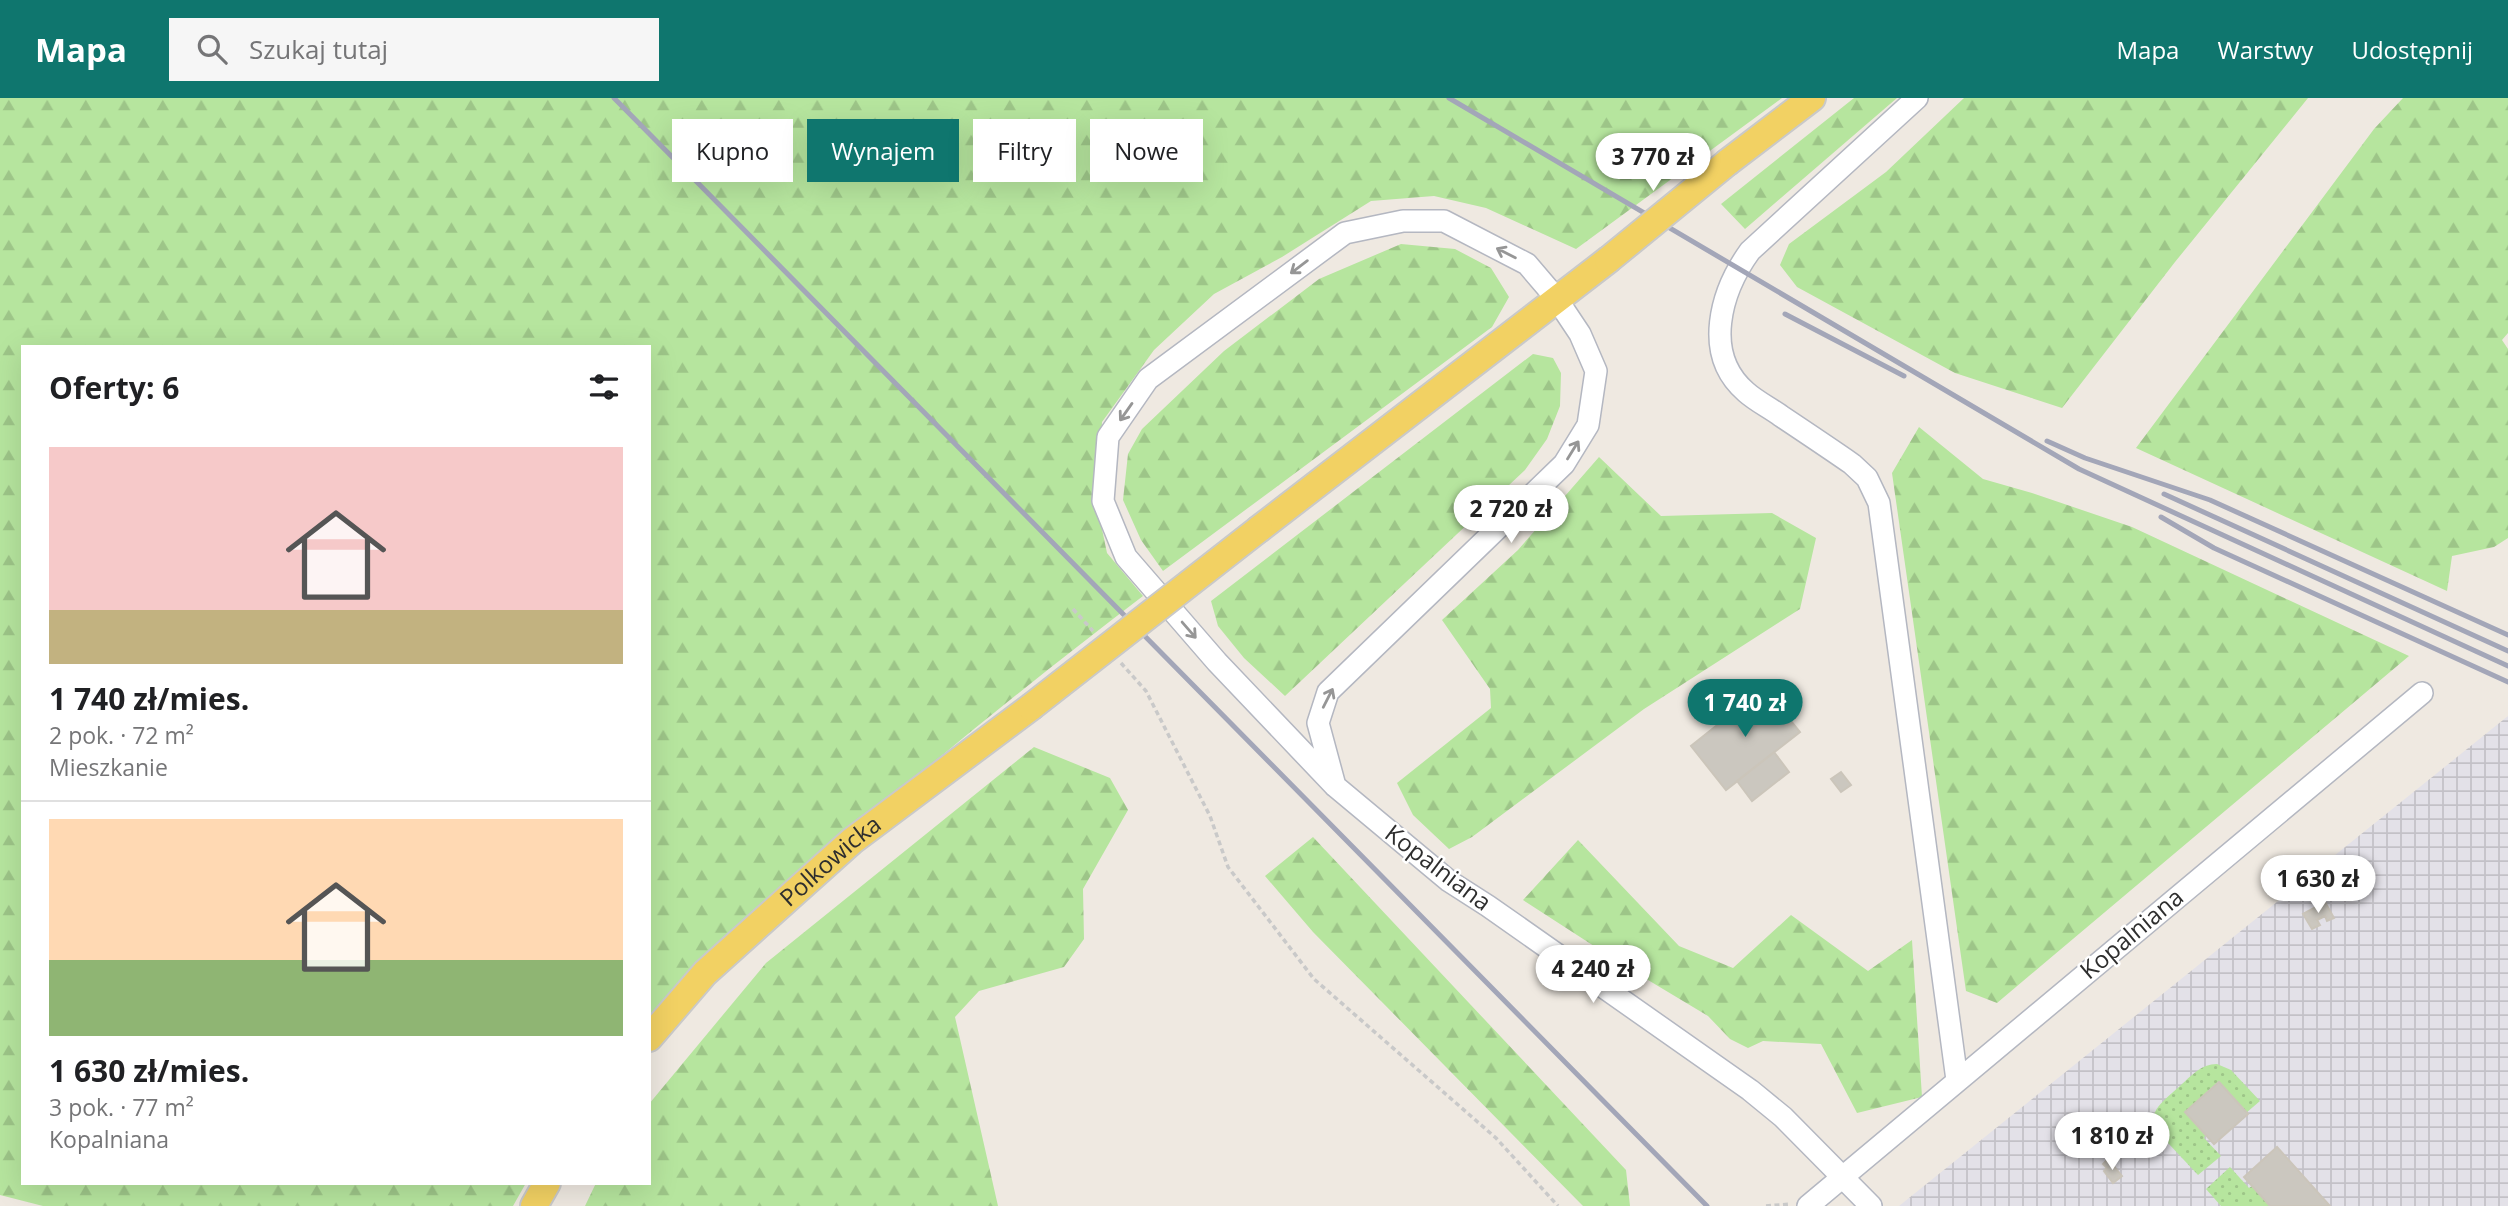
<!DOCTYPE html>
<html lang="pl">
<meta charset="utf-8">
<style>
:root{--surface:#fff;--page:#f6f6f6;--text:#202124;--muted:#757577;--line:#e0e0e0;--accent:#0f766e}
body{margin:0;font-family:"Open Sans",sans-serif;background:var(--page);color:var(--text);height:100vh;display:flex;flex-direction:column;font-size:26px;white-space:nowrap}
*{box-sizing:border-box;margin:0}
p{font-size:23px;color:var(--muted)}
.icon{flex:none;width:38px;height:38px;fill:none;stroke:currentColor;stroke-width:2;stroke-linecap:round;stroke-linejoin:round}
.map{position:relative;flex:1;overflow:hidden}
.side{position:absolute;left:21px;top:247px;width:630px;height:840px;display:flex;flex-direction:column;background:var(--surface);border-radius:0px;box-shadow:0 7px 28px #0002}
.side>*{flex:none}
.guide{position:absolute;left:672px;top:21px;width:665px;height:63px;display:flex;gap:14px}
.price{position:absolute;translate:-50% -60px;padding:0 16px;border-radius:24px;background:#fff;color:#222;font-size:23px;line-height:46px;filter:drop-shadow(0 2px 4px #0008)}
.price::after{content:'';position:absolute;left:50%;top:42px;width:21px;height:16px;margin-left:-10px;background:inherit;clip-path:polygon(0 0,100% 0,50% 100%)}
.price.selected{background:var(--accent);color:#fff}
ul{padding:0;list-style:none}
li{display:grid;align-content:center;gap:14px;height:371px;padding:0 28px}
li+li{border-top:2px solid var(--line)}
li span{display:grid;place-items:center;height:217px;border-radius:0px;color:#555}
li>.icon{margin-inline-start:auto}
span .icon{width:126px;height:126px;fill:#fffc;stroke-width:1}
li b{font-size:30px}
h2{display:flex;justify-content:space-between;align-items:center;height:84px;padding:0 28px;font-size:30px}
.tag{padding:0 24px;border-radius:0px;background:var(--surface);box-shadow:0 7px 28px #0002;font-size:24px;line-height:63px}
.tag.selected{background:var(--accent);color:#fff}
header{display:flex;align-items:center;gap:42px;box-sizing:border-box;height:98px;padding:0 35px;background:var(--accent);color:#fff}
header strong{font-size:33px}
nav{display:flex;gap:38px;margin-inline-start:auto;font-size:24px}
.search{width:490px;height:63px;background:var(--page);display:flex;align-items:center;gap:18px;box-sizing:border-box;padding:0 24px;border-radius:0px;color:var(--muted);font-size:26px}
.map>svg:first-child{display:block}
.industrial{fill:url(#industrial-grid)}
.grass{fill:url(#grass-dots)}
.forest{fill:url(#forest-firs)}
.building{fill:#cbc7bf;stroke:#cbc5ba;stroke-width:2}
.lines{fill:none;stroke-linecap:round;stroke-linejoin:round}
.minor-casing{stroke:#b4b7c1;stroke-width:24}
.major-casing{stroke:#c9c9c9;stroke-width:30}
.path{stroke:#c9c9c9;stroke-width:3.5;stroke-dasharray:5 3.5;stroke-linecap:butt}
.minor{stroke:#fff;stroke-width:21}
.major{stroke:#f2d163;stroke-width:26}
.rail{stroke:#a3a6b8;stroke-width:5}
.major-bridge-casing{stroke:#c9c9c9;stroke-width:30;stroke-linecap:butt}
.major-bridge{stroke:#f2d163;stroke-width:26}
.oneway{stroke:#969696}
.labels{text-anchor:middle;stroke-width:5;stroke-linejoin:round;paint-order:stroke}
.street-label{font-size:24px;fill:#2e2e2e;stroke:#fff}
</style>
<header>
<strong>Mapa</strong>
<div class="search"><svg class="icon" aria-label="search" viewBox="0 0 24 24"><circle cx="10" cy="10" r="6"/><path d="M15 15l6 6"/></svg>Szukaj tutaj</div>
<nav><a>Mapa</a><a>Warstwy</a><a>Udostępnij</a></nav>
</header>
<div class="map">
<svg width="2508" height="1108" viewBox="0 0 2508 1108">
<defs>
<pattern id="industrial-grid" width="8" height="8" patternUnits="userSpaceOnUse" patternTransform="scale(1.75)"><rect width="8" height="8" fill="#e3e1e8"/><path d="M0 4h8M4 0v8" fill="none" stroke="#c3c1c7"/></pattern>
<pattern id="grass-dots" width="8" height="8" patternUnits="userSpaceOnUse" patternTransform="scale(1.75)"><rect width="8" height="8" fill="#b6e59e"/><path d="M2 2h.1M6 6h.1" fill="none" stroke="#9dc588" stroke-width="1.8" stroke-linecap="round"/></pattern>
<pattern id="forest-firs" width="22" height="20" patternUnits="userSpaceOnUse" patternTransform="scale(1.75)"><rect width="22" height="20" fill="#b6e59e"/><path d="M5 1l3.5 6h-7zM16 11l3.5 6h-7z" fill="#9dc588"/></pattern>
</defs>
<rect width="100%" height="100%" fill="#efe9e1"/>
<path class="industrial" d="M 2508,618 L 2508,1108 L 1899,1108 Z"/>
<path class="grass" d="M 2217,966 L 2231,972 L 2260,1003 L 2246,1015 L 2218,984 L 2186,1013 L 2206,1036 L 2204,1040 L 2221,1058 L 2198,1077 L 2168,1045 L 2165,1046 C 2140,1020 2158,1007 2180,988 C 2191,978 2201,966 2217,966 Z
M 2230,1069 L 2249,1090 L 2252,1088 L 2270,1108 L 2221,1108 L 2206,1091 Z"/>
<path class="forest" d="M 0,0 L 1782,0 L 1576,151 L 1486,110 L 1434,98 L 1371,103 L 1282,159 L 1214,196 L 1154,252 L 1102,324 L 1098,412 L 1107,455 L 1143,498 C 971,629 805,768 649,918 L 649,248 L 23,248 L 23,1085 L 526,1085 L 513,1108 L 43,1108 L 0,1097 Z
M 1854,0 L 1897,0 L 1745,131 L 1721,106 Z
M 1964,0 L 2308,0 L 2175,164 L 2062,310 L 1955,275 L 1797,189 L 1780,167 L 1789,146 L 1886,74 Z
M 2403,0 L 2508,0 L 2508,235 L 2502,242 L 2508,251 L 2508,440 L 2494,449 L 2452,458 L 2447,493 L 2136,350 L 2374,31 Z
M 1401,146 L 1455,151 L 1491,170 L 1509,199 L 1492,229 L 1163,473 L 1141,442 L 1123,402 L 1128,356 L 1142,331 L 1224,253 L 1319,181 Z
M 1533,256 L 1553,260 L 1561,275 L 1560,308 L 1547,341 L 1525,372 L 1285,598 L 1244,560 L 1218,528 L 1211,503 Z
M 1919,329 L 1983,381 L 2032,395 L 2132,429 L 2409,558 L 1997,905 L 1966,893 L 1892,375 Z
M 1599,359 L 1661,418 L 1772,415 L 1816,440 L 1800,511 L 1644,611 L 1472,739 L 1449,751 L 1413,717 L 1397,685 L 1491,610 L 1490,591 L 1442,522 L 1518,452 Z
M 1034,649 L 1110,680 L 1128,712 L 1083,791 L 1084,841 L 1064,869 L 979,893 L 955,919 L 998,1108 L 585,1108 L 596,1085 L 649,1085 L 649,1006 L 766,865 Z
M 1313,739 L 1626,1072 L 1630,1108 L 1583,1108 L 1313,834 L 1265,778 Z
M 1578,742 L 1679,848 L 1733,870 L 1791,817 L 1868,873 L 1912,842 L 1922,999 L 1857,1015 L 1821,946 L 1763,943 L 1748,950 L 1730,941 L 1708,918 L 1628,870 L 1523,802 Z"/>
<path class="building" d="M 1764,590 L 1800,634 L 1726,692 L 1691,648 Z
M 1774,654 L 1789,674 L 1752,703 L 1737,683 Z
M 1841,674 L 1851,687 L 1841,694 L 1831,681 Z
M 2325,804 L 2334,820 L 2327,823 L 2325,818 L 2317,822 L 2320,827 L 2312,831 L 2303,816 Z
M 2219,984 L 2248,1016 L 2214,1046 L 2185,1014 Z
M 2277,1049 L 2330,1108 L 2270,1108 L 2244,1079 Z
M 2108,1061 L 2122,1078 L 2113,1085 L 2104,1073 L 2107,1070 L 2103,1066 Z"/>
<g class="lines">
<g class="minor-casing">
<path id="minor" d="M 1917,0 L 1750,153 C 1721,193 1702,256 1746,294 C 1756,303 1770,310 1781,318 C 1805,334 1829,350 1852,366 L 1867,380 L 1879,405 L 1957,982
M 1335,688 L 1318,625 L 1328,594 L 1564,366 L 1588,327 L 1596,273 L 1580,236 L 1556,200 L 1527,166 L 1444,123 L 1403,123 L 1345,135 L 1148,281 L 1108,339 L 1103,403 L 1126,459 L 1217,564 L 1335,688 L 1449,783 L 1488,808 L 1750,992 L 1783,1019 L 1871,1108
M 1808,1108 L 2422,595"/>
</g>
<g class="major-casing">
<g id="major">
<path d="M 1728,64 L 1812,0"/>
<path d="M 1259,431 L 1608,162"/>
<path id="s1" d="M 649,940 L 705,875 L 852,743 L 1031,609"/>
<path d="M 534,1108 L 547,1085"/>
</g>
</g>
<path class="path" d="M 1073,511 L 1093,533
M 1121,565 L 1146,593 L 1210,718 L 1228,769 L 1314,881 L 1496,1040 L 1558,1108
M 1766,1108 L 1791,1106"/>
<use href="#minor" class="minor"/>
<use href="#major" class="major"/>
<path class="rail" d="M 614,0 L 1707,1108
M 1449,0 L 2079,371 L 2508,568
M 1785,216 L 1904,278
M 2047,343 L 2085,360 L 2210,402 L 2508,537
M 2164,396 L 2508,553
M 2161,419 L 2214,450 L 2508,584"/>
<g class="major-bridge-casing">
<path id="major-bridge" d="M 1608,162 L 1728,64
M 1031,609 L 1259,431"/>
</g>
<use href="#major-bridge" class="major-bridge"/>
</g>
<defs><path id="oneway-shaft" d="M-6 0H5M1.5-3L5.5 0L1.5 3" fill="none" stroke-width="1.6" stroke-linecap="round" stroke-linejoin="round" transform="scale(1.75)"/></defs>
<g class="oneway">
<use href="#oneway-shaft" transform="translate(1506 155) rotate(-153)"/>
<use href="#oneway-shaft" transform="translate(1299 169) rotate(143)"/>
<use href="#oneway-shaft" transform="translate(1126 314) rotate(125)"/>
<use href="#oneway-shaft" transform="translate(1573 352) rotate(-58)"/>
<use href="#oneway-shaft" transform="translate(1189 532) rotate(49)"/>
<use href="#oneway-shaft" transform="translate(1328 600) rotate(-63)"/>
</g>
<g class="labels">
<g class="street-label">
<text dy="8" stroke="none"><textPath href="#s1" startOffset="254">Polkowicka</textPath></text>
<text transform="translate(1438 770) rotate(37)" y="8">Kopalniana</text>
<text transform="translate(2132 836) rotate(-40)" y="8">Kopalniana</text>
</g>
</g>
</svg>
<b class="price" style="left:1653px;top:95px">3 770 zł</b>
<b class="price" style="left:1511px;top:447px">2 720 zł</b>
<b class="price selected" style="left:1745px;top:641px">1 740 zł</b>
<b class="price" style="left:2318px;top:817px">1 630 zł</b>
<b class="price" style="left:1593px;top:907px">4 240 zł</b>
<b class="price" style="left:2112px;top:1074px">1 810 zł</b>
<div class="guide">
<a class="tag">Kupno</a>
<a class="tag selected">Wynajem</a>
<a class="tag">Filtry</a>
<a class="tag">Nowe</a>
</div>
<section class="side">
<h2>Oferty: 6<svg class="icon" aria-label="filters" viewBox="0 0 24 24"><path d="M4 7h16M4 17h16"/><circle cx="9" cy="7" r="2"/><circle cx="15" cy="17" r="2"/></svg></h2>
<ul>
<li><span style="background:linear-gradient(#f6c9c9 75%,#c2b280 0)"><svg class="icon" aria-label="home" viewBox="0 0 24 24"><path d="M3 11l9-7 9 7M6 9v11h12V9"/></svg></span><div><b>1 740 zł/mies.</b><p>2 pok. · 72 m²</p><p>Mieszkanie</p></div></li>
<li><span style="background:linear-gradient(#ffd9b3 65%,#8fb573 0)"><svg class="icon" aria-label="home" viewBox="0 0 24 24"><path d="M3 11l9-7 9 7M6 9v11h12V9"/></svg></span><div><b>1 630 zł/mies.</b><p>3 pok. · 77 m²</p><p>Kopalniana</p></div></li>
</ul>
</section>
</div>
